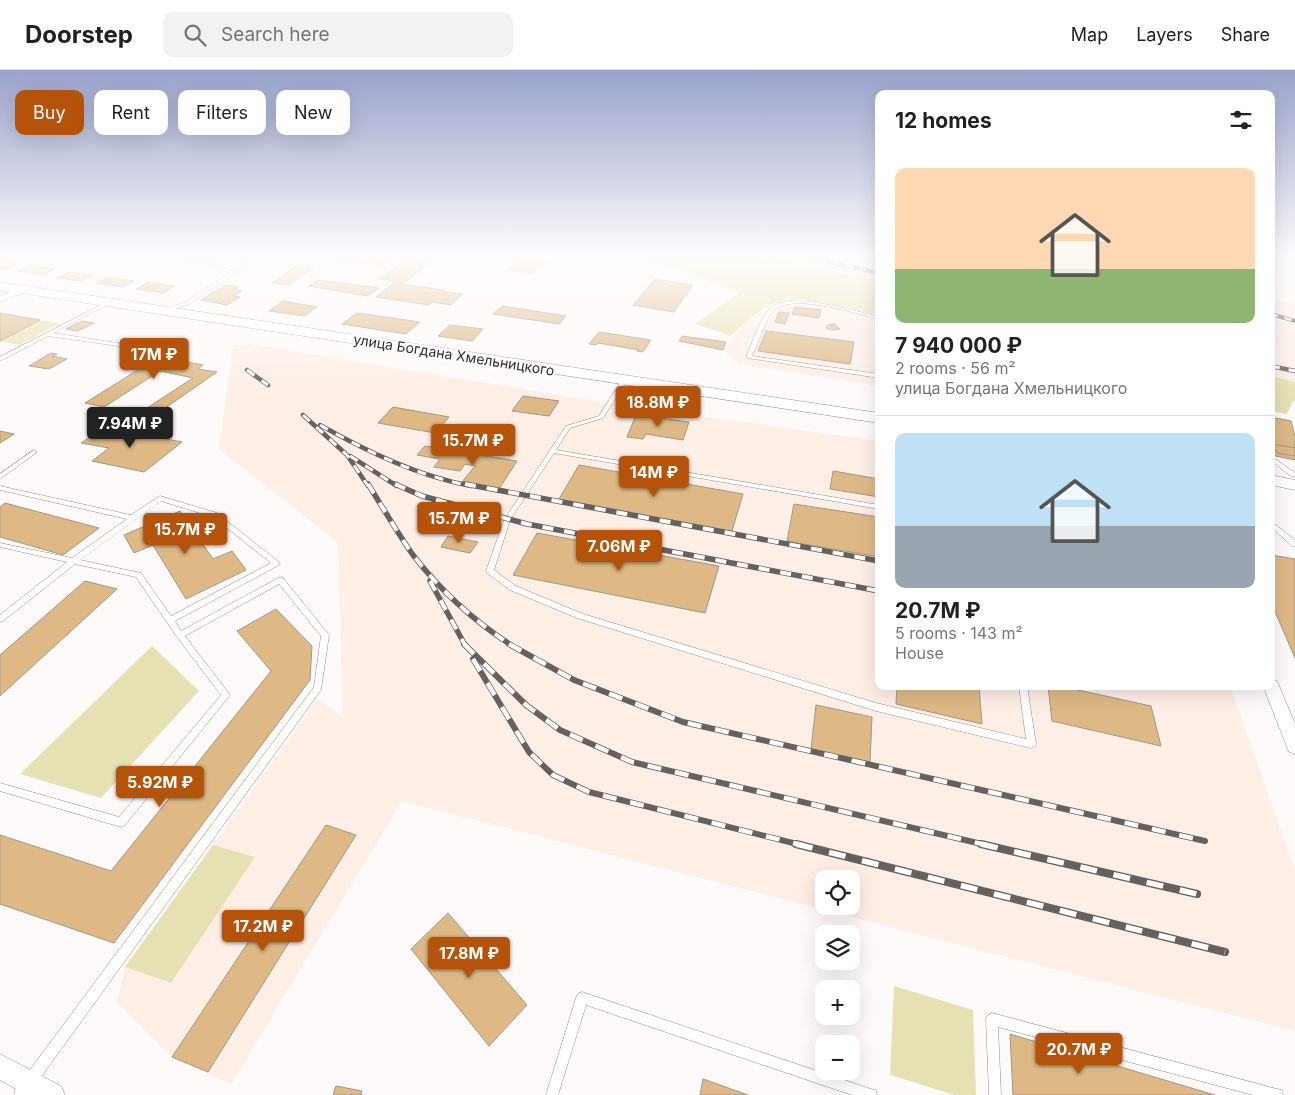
<!DOCTYPE html>
<meta charset="utf-8">
<style>
:root{--surface:#fff;--page:#f2f2f2;--text:#202124;--muted:#757577;--line:#e0e0e0;--accent:#b45309}
body{margin:0;font-family:Inter,sans-serif;background:var(--page);color:var(--text);height:100vh;display:flex;flex-direction:column;font-size:19px;white-space:nowrap}
*{box-sizing:border-box;margin:0}
p{font-size:16px;color:var(--muted)}
.icon{flex:none;width:28px;height:28px;fill:none;stroke:currentColor;stroke-width:2;stroke-linecap:round;stroke-linejoin:round}
.map{position:relative;flex:1;overflow:hidden}
.side{position:absolute;left:875px;top:20px;width:400px;height:600px;display:flex;flex-direction:column;background:var(--surface);border-radius:10px;box-shadow:0 5px 20px #0002}
.side>*{flex:none}
.banner{position:absolute;left:15px;top:20px;width:475px;height:45px;display:flex;gap:10px}
.fabs{position:absolute;left:815px;top:800px;display:grid;gap:10px}
.fabs a{display:grid;place-items:center;width:45px;height:45px;border-radius:10px;background:var(--surface);box-shadow:0 5px 20px #0002;font-size:25px}
.price{position:absolute;translate:-50% -42px;padding:0 11px;border-radius:5px;background:var(--accent);color:#fff;font-size:16px;line-height:32px;filter:drop-shadow(0 1px 2px #0008)}
.price::after{content:'';position:absolute;left:50%;top:30px;width:15px;height:11px;margin-left:-8px;background:inherit;clip-path:polygon(0 0,100% 0,50% 100%)}
.price.on{background:#222;color:#fff}
ul{padding:0;list-style:none}
li{display:grid;align-content:center;gap:10px;height:265px;padding:0 20px}
li+li{border-top:1px solid var(--line)}
li span{display:grid;place-items:center;height:155px;border-radius:10px;color:#555}
li>.icon{margin-inline-start:auto}
span .icon{width:90px;height:90px;fill:#fffc;stroke-width:1}
li b{font-size:21px}
h2{display:flex;justify-content:space-between;align-items:center;height:60px;padding:0 20px;font-size:21px}
.pill{padding:0 18px;border-radius:10px;background:var(--surface);box-shadow:0 5px 20px #0002;font-size:18px;line-height:45px}
.pill.on{background:var(--accent);color:#fff}
header{display:flex;align-items:center;gap:30px;box-sizing:border-box;height:70px;padding:0 25px;background:var(--surface);border-bottom:1px solid var(--line)}
header strong{font-size:24px}
nav{display:flex;gap:28px;margin-inline-start:auto;font-size:18px}
.search{width:350px;height:45px;background:var(--page);display:flex;align-items:center;gap:12px;box-sizing:border-box;padding:0 18px;border-radius:10px;color:var(--muted);font-size:19px}
.map>svg:first-child{display:block}
.built{fill:#fdeee6;fill-rule:evenodd}
.green{fill:#e6e1b3}
.building{fill:#deb986;stroke:#a1978a}
.lines{fill:none;stroke-linecap:round;stroke-linejoin:round}
.lane-casing{stroke:#9b8a82;stroke-width:1}
.street-casing{stroke:#9b8a82;stroke-width:1}
.secondary-casing{stroke:#9b8a82;stroke-width:1}
.lane{fill:#fff;fill-rule:evenodd}
.street{fill:#fff;fill-rule:evenodd}
.secondary{fill:#fff;fill-rule:evenodd}
.rail-far4-casing{stroke:#66605e;stroke-width:4}
.rail-far3-casing{stroke:#66605e;stroke-width:4.5}
.rail-far2-casing{stroke:#66605e;stroke-width:5.5}
.rail-far1-casing{stroke:#66605e;stroke-width:6}
.rail-casing{stroke:#66605e;stroke-width:8}
.rail-far4{stroke:#fff;stroke-width:2.5;stroke-dasharray:7;stroke-linecap:butt}
.rail-far3{stroke:#fff;stroke-width:3;stroke-dasharray:9;stroke-linecap:butt}
.rail-far2{stroke:#fff;stroke-width:4;stroke-dasharray:11;stroke-linecap:butt}
.rail-far1{stroke:#fff;stroke-width:4.5;stroke-dasharray:14;stroke-linecap:butt}
.rail{stroke:#fff;stroke-width:5.5;stroke-dasharray:17;stroke-linecap:butt}
.labels{text-anchor:middle;stroke-width:5;stroke-linejoin:round;paint-order:stroke}
.far-street-label{font-size:14px;fill:#322b28;stroke:#fff}
</style>
<header>
<strong>Doorstep</strong>
<div class="search"><svg class="icon" aria-label="search" viewBox="0 0 24 24"><circle cx="10" cy="10" r="6"/><path d="M15 15l6 6"/></svg>Search here</div>
<nav><a>Map</a><a>Layers</a><a>Share</a></nav>
</header>
<div class="map">
<svg width="1295" height="1025" viewBox="0 0 1295 1025">
<rect width="100%" height="100%" fill="#fefaf9"/>
<path class="built" d="M 769,186 L 879,186 L 879,212 Z
M 1271,228 L 1295,234 L 1295,312 L 1271,306 Z
M 786,230 L 828,234 L 879,246 L 879,316 L 739,294 L 724,281 L 743,255 L 766,240 Z
M 250,274 L 614,334 L 879,371 L 879,616 L 1230,616 L 1295,801 L 1295,961 L 402,731 L 231,1014 L 172,987 L 117,932 L 125,897 L 318,629 L 343,648 L 338,472 L 219,379 L 233,275 ZM 824,809 L 851,809 L 851,836 L 824,836 Z"/>
<path class="green" d="M 627,186 L 769,186 L 879,212 L 879,245 C 858,241 803,226 784,230 C 763,235 746,252 731,266 L 695,254 L 739,223 L 685,201 Z
M 40,250 L 60,253 L 20,275 L 0,271 Z
M 1271,306 L 1295,312 L 1295,331 L 1293,331 L 1287,344 L 1271,341 Z
M 152,576 L 199,621 L 101,728 L 20,704 Z
M 213,775 L 255,787 L 171,913 L 125,897 Z
M 894,916 L 973,940 L 976,1025 L 955,1025 L 890,1005 Z"/>
<path class="building" d="M 197,186 L 226,186 L 220,189 Z
M 341,186 L 366,186 L 391,188 L 383,195 L 336,189 Z
M 528,187 L 549,191 L 531,203 L 508,199 Z
M 407,189 L 430,193 L 404,213 L 380,209 Z
M 0,192 L 17,194 L 4,200 L 0,199 Z
M 298,195 L 314,197 L 289,215 L 272,213 Z
M 31,196 L 55,199 L 42,205 L 18,201 Z
M 68,202 L 93,205 L 81,211 L 56,208 Z
M 108,207 L 134,211 L 122,217 L 96,213 Z
M 655,209 L 693,215 L 674,242 L 633,235 Z
M 318,210 L 379,218 L 368,226 L 309,216 Z
M 148,212 L 174,216 L 163,223 L 136,219 Z
M 394,213 L 444,220 L 445,222 L 463,224 L 451,235 L 432,232 L 429,235 L 376,227 Z
M 226,215 L 239,217 L 234,220 L 242,221 L 234,226 L 240,227 L 227,235 L 201,230 Z
M 283,231 L 317,237 L 304,246 L 269,241 Z
M 502,236 L 566,246 L 559,254 L 493,244 Z
M 795,237 L 821,240 L 819,248 L 792,244 Z
M 779,242 L 789,243 L 785,254 L 775,252 Z
M 0,243 L 40,250 L 0,271 Z
M 357,243 L 420,252 L 406,264 L 342,254 Z
M 82,251 L 94,253 L 78,261 L 66,259 Z
M 834,254 L 840,259 L 833,260 L 826,258 L 828,255 Z
M 450,255 L 483,259 L 472,271 L 438,266 Z
M 766,261 L 854,272 L 850,294 L 758,281 Z
M 599,262 L 651,270 L 643,282 L 637,281 L 639,280 L 598,273 L 596,275 L 589,274 Z
M 682,266 L 726,272 L 723,280 L 679,271 Z
M 51,283 L 57,284 L 52,286 L 67,289 L 49,299 L 29,296 Z
M 139,283 L 203,295 L 198,299 L 217,302 L 158,343 L 144,340 L 193,308 L 160,301 L 104,337 L 85,333 L 141,298 L 121,294 Z
M 523,326 L 559,331 L 549,346 L 512,341 Z
M 393,337 L 449,347 L 435,363 L 378,353 Z
M 636,345 L 653,347 L 689,352 L 683,370 L 646,364 L 643,369 L 627,367 Z
M 1271,347 L 1291,351 L 1295,367 L 1295,390 L 1271,385 Z
M 104,357 L 182,372 L 144,402 L 92,391 L 109,378 L 81,373 Z
M 0,361 L 14,364 L 0,373 Z
M 1273,374 L 1295,378 L 1295,386 L 1277,383 Z
M 425,376 L 517,391 L 499,419 L 462,412 L 475,396 L 465,394 L 460,401 L 434,397 L 440,389 L 417,385 Z
M 579,395 L 743,424 L 732,461 L 559,429 Z
M 833,401 L 879,409 L 879,427 L 830,419 Z
M 5,433 L 99,458 L 63,485 L 0,467 L 0,437 Z
M 794,434 L 879,447 L 879,487 L 787,471 Z
M 180,441 L 213,489 L 232,481 L 246,500 L 186,529 L 153,475 L 134,483 L 124,465 Z
M 537,463 L 719,496 L 705,543 L 513,505 Z
M 448,466 L 478,472 L 470,483 L 441,477 Z
M 1271,485 L 1295,489 L 1295,588 L 1271,532 Z
M 85,511 L 117,519 L 0,626 L 0,585 Z
M 276,539 L 312,576 L 310,610 L 114,873 L 0,834 L 0,765 L 111,801 L 271,601 L 237,561 Z
M 897,616 L 979,616 L 982,654 L 896,634 Z
M 1048,616 L 1060,616 L 1151,636 L 1161,676 L 1052,651 Z
M 816,635 L 872,647 L 870,692 L 811,679 Z
M 326,755 L 356,765 L 208,1002 L 172,987 Z
M 448,843 L 527,935 L 489,976 L 411,879 Z
M 1010,964 L 1215,1025 L 1013,1025 Z
M 703,1009 L 734,1020 L 748,1025 L 700,1025 Z
M 336,1016 L 362,1021 L 361,1025 L 333,1025 Z"/>
<g class="lines">
<g class="lane-casing">
<path id="lane" d="M 159,186 L 166,186 L 211,193 L 233,201 L 241,186 L 245,186 L 240,196 L 257,186 L 261,186 L 237,202 L 237,204 L 234,204 L 189,234 L 166,242 L 164,241 L 164,240 L 185,232 L 230,203 L 210,195 Z
M 790,231 C 821,231 849,239 879,247 L 879,249 C 854,243 805,227 781,236 C 776,238 772,242 769,246 L 752,286 L 879,304 L 879,308 L 747,288 L 746,287 C 753,272 760,244 775,235 C 779,233 785,232 790,231 Z
M 107,232 L 109,232 L 109,234 L 53,263 L 130,275 L 133,277 L 132,278 L 48,266 L 0,291 L 0,287 Z
M 624,309 L 627,311 L 603,348 L 570,358 L 556,380 L 879,435 L 879,439 L 554,383 L 510,450 L 494,500 L 516,516 L 583,544 L 876,633 L 1026,669 L 1019,616 L 1027,616 L 1036,674 L 1034,677 L 1031,678 L 876,641 L 577,548 L 510,520 L 487,503 L 486,501 L 504,450 L 566,356 L 599,346 L 621,311 Z
M 34,380 L 36,381 L 36,383 L 0,409 L 0,404 Z
M 1271,386 L 1295,403 L 1295,406 L 1291,406 L 1271,391 Z
M 0,416 L 131,445 L 160,426 L 217,443 L 280,493 L 279,495 L 175,551 L 181,561 L 280,507 L 283,508 L 329,565 L 321,620 L 28,1025 L 14,1025 L 15,1020 L 314,617 L 321,566 L 279,514 L 185,566 L 230,625 L 125,755 L 121,757 L 0,721 L 0,713 L 119,747 L 221,625 L 177,567 L 136,507 L 75,494 L 3,551 L 0,552 L 0,545 L 67,492 L 0,477 L 0,473 L 72,488 L 127,449 L 0,420 ZM 161,431 L 213,447 L 271,493 L 171,546 L 141,503 L 80,490 Z
M 1271,451 L 1295,470 L 1295,476 L 1292,476 L 1271,457 Z
M 582,922 L 871,1019 L 876,1020 L 877,1025 L 852,1025 L 586,935 L 558,1025 L 546,1025 L 576,928 L 578,924 Z
M 992,943 L 1277,1019 L 1282,1020 L 1283,1025 L 1253,1025 L 998,957 L 1001,1025 L 989,1025 L 986,949 L 988,945 Z"/>
</g>
<g class="street-casing">
<path id="street" d="M 21,217 L 25,220 L 24,222 L 0,232 L 0,226 Z
M 1271,609 L 1277,611 L 1295,654 L 1295,684 L 1289,682 L 1263,616 L 1271,616 Z
M 0,984 L 61,1016 L 65,1025 L 27,1025 L 0,1010 Z"/>
</g>
<g class="secondary-casing">
<path id="secondary" d="M 0,212 L 879,343 L 879,353 L 0,220 Z
M 1271,405 L 1295,410 L 1295,420 L 1271,415 Z"/>
</g>
<use href="#lane" class="lane"/>
<use href="#street" class="street"/>
<use href="#secondary" class="secondary"/>
<g class="rail-far4-casing">
<path id="rail-far4" d="M 805,186 L 879,203
M 1271,244 L 1295,251"/>
</g>
<g class="rail-far3-casing">
<path id="rail-far3" d="M 1271,296 L 1295,301
M 247,300 L 268,315
M 303,345 L 347,385 L 368,416
M 320,355 C 368,382 418,406 471,416
M 350,386 L 397,416"/>
</g>
<g class="rail-far2-casing">
<path id="rail-far2" d="M 368,414 C 383,438 397,462 413,485 C 440,520 474,551 511,575
M 395,414 L 422,426 L 527,454 L 879,521
M 465,414 L 879,491
M 430,511 L 465,575"/>
</g>
<g class="rail-far1-casing">
<path id="rail-far1" d="M 464,574 L 526,635 L 560,660 L 632,692 L 986,775
M 509,574 L 574,610 L 683,652 L 1205,771
M 473,589 L 529,682 L 553,705 L 589,722 L 801,775"/>
</g>
<g class="rail-casing">
<path id="rail" d="M 796,774 L 1225,882
M 981,774 L 1197,824"/>
</g>
<use href="#rail-far4" class="rail-far4"/>
<use href="#rail-far3" class="rail-far3"/>
<use href="#rail-far2" class="rail-far2"/>
<use href="#rail-far1" class="rail-far1"/>
<use href="#rail" class="rail"/>
</g>
<linearGradient id="sky" x2="0" y2="1"><stop stop-color="#99a2cb"/><stop offset="0.57" stop-color="#fffdfc"/><stop offset="1" stop-color="#fffdfc" stop-opacity="0"/></linearGradient>
<rect width="1295" height="329" fill="url(#sky)"/>
<g class="labels">
<g class="far-street-label">
<text transform="translate(454 285) rotate(9)" y="5">улица Богдана Хмельницкого</text>
</g>
</g>
</svg>
<div class="fabs">
<a><svg class="icon" aria-label="locate" viewBox="0 0 24 24"><circle cx="12" cy="12" r="6"/><path d="M12 2v4M12 18v4M2 12h4M18 12h4"/></svg></a>
<a><svg class="icon" aria-label="layers" viewBox="0 0 24 24"><path d="M12 4l9 5-9 5-9-5zM3 14l9 5 9-5"/></svg></a>
<a>+</a>
<a>−</a>
</div>
<b class="price" style="left:154px;top:310px">17M ₽</b>
<b class="price" style="left:658px;top:358px">18.8M ₽</b>
<b class="price on" style="left:130px;top:379px">7.94M ₽</b>
<b class="price" style="left:473px;top:396px">15.7M ₽</b>
<b class="price" style="left:654px;top:428px">14M ₽</b>
<b class="price" style="left:459px;top:474px">15.7M ₽</b>
<b class="price" style="left:185px;top:485px">15.7M ₽</b>
<b class="price" style="left:619px;top:502px">7.06M ₽</b>
<b class="price" style="left:160px;top:738px">5.92M ₽</b>
<b class="price" style="left:263px;top:882px">17.2M ₽</b>
<b class="price" style="left:469px;top:909px">17.8M ₽</b>
<b class="price" style="left:1079px;top:1005px">20.7M ₽</b>
<div class="banner">
<a class="pill on">Buy</a>
<a class="pill">Rent</a>
<a class="pill">Filters</a>
<a class="pill">New</a>
</div>
<section class="side">
<h2>12 homes<svg class="icon" aria-label="filters" viewBox="0 0 24 24"><path d="M4 7h16M4 17h16"/><circle cx="9" cy="7" r="2"/><circle cx="15" cy="17" r="2"/></svg></h2>
<ul>
<li><span style="background:linear-gradient(#ffd9b3 65%,#8fb573 0)"><svg class="icon" aria-label="home" viewBox="0 0 24 24"><path d="M3 11l9-7 9 7M6 9v11h12V9"/></svg></span><div><b>7 940 000 ₽</b><p>2 rooms · 56 m²</p><p>улица Богдана Хмельницкого</p></div></li>
<li><span style="background:linear-gradient(#bfe0f5 60%,#9aa5b1 0)"><svg class="icon" aria-label="home" viewBox="0 0 24 24"><path d="M3 11l9-7 9 7M6 9v11h12V9"/></svg></span><div><b>20.7M ₽</b><p>5 rooms · 143 m²</p><p>House</p></div></li>
</ul>
</section>
</div>
